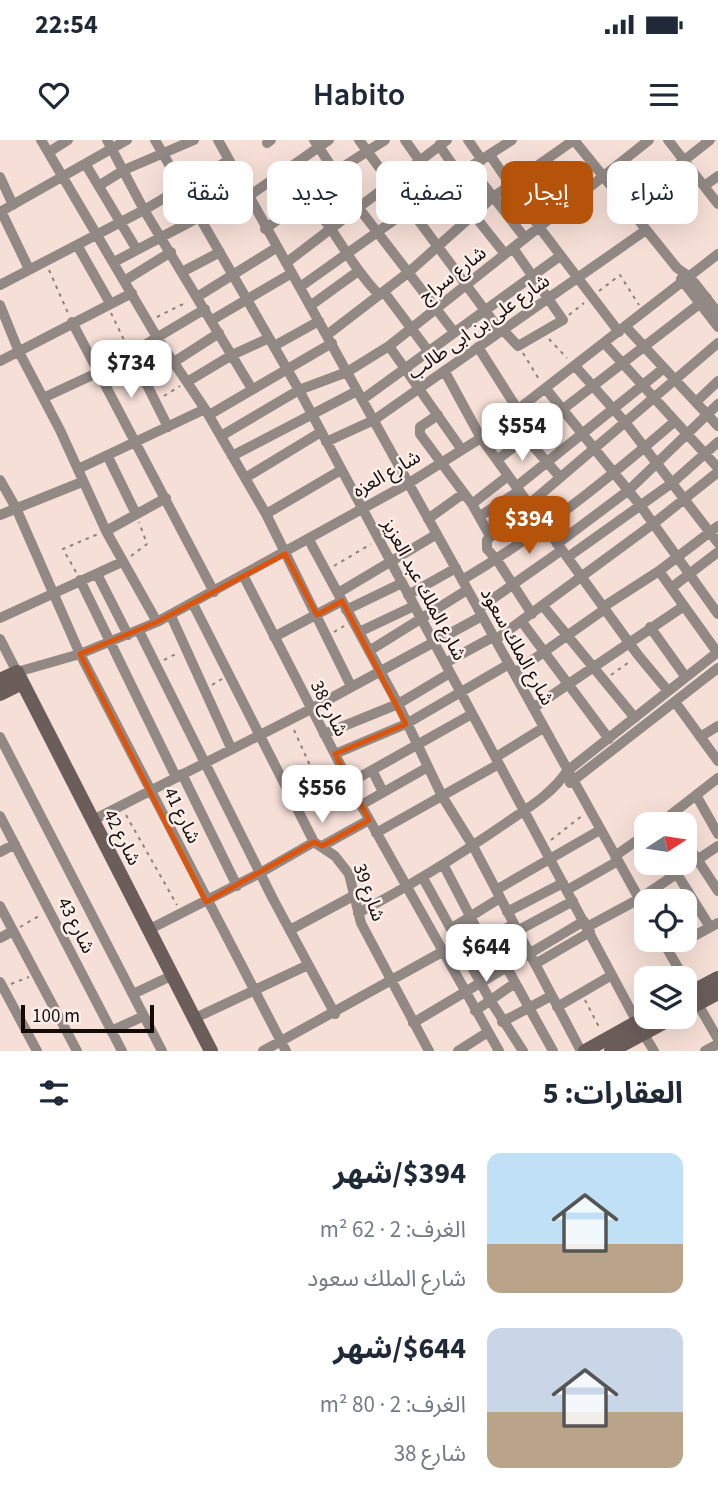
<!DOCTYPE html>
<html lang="ar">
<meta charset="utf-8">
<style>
:root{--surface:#fff;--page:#f6f6f7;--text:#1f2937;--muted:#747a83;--accent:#b45309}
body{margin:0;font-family:"Source Sans 3","Noto Sans Arabic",sans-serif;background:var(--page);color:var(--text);direction:rtl;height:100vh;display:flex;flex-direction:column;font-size:26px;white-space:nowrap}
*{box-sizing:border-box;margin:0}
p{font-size:23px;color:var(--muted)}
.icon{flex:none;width:38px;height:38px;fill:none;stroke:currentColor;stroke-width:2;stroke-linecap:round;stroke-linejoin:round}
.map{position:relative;height:911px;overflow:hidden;direction:ltr}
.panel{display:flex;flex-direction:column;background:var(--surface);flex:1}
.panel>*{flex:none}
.guide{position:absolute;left:21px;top:21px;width:677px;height:63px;direction:rtl;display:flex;gap:14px}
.needle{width:46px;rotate:78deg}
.buttons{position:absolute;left:634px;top:672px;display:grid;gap:14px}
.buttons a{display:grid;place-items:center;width:63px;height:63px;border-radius:14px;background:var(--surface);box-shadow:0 7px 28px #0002;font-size:35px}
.scale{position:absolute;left:21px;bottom:18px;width:133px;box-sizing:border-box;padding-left:7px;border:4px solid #120b08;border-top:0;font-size:19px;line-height:24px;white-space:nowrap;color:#120b08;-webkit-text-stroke:5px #fdeeea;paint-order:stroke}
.price{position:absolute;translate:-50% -60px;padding:0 16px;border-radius:14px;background:#fff;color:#222;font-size:23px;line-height:46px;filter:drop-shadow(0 2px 4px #0008)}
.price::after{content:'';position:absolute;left:50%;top:42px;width:21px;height:16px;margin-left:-10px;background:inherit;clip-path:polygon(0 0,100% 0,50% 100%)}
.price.current{background:var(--accent);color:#fff}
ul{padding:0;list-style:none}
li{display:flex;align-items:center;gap:21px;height:175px;padding:0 35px}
li span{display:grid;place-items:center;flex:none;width:196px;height:140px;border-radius:14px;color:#555}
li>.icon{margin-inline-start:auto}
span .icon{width:84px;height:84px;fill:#fffc;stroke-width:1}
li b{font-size:30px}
h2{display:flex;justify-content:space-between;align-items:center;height:84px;padding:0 35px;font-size:30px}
.chip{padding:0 24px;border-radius:14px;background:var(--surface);box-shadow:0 7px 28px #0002;font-size:24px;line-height:63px}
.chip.current{background:var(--accent);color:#fff}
.status{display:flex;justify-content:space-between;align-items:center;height:49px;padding:0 35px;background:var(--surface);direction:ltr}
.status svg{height:19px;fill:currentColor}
header{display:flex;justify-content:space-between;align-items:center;height:91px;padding:0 35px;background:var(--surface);font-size:32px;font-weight:600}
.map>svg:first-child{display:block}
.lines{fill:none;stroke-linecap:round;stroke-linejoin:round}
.path{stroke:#90807b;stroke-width:2;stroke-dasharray:3.5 5;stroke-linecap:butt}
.minor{stroke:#928985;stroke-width:10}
.secondary{stroke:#6b5d59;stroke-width:14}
.marked{fill:none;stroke:#dd550c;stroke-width:5;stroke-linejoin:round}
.labels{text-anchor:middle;stroke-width:5;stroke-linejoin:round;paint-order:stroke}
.street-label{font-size:19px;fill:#120b08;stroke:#fdeeea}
</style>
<div class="status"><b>22:54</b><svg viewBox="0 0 49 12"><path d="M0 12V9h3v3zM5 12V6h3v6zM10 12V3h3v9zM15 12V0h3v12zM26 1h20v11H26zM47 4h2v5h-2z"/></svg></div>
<header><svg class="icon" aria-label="menu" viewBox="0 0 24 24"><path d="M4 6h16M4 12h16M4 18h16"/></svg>Habito<svg class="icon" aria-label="heart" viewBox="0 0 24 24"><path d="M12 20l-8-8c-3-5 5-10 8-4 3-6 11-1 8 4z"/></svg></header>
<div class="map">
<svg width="718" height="911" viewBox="0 0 718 911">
<rect width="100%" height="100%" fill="#f6dfd7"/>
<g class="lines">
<path class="path" d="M 49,130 L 68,173
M 599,151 L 620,135 L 639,165
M 111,173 L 127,206
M 569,175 L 584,163
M 157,177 L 187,162
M 549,199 L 567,218
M 523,213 L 540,241
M 164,256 L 180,246
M 131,416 L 147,404 L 139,382
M 334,426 L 371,404
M 76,432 L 63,409 L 98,394
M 334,492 L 344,486
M 164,520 L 178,513
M 611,535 L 632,520
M 212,545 L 222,539
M 294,590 L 312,630 L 330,660
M 293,638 L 311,631
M 309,670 L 346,654
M 126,675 L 177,765
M 551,700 L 583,675
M 20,787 L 39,776
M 11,844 L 29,837
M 585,860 L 600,889"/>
<path class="minor" d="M 41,0 L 158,199 L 205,269 L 266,374 L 351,546
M 107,0 L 144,70 L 252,249
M 155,0 L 299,250 L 637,882
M 218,0 L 646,771
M 314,0 L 358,67 L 454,192
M 359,0 L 501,192
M 405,0 L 439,48
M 468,0 L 482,20
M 574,0 L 677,128 L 690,137 L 718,173
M 668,0 L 718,64
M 267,3 L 271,0
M 439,5 L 459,34
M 49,12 L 68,0
M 490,15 L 539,87 L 619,192
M 86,25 L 137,110
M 470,27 L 525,98
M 283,32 C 297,54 316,67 331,89 C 347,113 359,134 379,155
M 529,32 L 556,72
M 0,37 L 13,65
M 100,45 L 124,30 L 194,0
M 704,46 L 718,36
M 299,55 L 385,0
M 249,56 L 329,0
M 626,66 L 710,0
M 1,71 L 29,129
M 0,72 L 127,0
M 474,75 L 505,114
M 265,89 L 306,59
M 77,105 L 110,163
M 114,122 L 247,52
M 286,123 L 447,0
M 182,132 L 220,112
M 681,139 L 718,187
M 124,141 L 171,112
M 0,145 L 144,70 L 229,20
M 300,147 L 459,34 L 512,0
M 384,152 L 429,212
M 197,157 L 276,108
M 0,165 L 19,212 L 60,290 L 106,391 L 157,482
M 310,166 L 357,132
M 212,180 L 292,133
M 72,182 L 214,452
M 626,187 L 718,286
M 503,190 L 518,206 L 563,180 L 513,108
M 327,195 L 409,132 L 493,57 L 574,0
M 605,204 L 718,328
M 274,206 L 319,181
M 389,206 L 462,310
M 478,207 L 518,270
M 131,213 L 168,287
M 0,221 L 132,153
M 174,222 L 219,193
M 575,226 L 625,282 L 718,403
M 445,232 L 481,298 L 638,515 L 668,551
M 187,242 L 232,215 L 269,198
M 546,249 L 640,365 L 718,474
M 43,258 L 99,232 L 205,169
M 363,259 L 560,116
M 697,261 L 718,241
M 209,275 L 332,203
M 438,275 L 420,287 L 420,294 L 472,364 L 490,396
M 508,277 L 559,336
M 221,296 L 299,250 L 347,232 L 389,206 L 649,0
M 326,302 L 374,280 L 646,90
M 232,316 L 357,251
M 108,317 L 136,374
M 497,320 L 707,158
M 78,329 L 205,269
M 245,338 L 321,292
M 0,340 L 16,368 L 80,514 L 286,911
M 516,347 L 664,228
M 472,364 L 508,336
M 266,374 L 341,330
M 0,375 L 82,342
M 480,376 L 519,351
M 428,379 L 464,353
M 106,391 L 166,358
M 309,400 L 398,564 L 442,656 L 473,706 L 581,911
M 557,404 L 629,350 L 718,264
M 568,417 L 672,343 L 718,302
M 659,431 L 717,512
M 97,434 L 128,495
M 244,437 L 361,665 L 499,911
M 80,440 L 176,637
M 462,440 C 537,396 608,339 674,282
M 671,448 L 718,412
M 338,453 L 437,394
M 408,455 L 456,428
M 193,464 L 314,702 L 335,716 L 349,734 L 361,783 L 429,911
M 543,466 L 635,578
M 603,467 L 659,431 L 718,386
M 478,469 L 562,410
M 346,470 L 402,443
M 532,474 L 497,420 L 487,409 L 487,400 L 718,203
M 171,476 L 231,608
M 0,478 L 122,422
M 522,482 L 609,599
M 650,487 L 685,536
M 139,491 L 273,759 L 335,874
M 359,492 L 414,466
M 274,497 L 342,461
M 0,499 L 17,532 L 80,514 L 157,482 L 409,343 L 481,298 L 718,114
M 495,500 L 653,384 L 718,332
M 369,511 L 467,450
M 445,523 L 493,497
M 514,533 L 605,469
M 675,562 L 718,621
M 533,568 L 684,466
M 324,594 L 398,564 L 450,533
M 0,597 L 162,911
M 700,597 L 718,586
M 335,614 L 406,584 L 509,524
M 496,617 L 543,588
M 372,630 L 383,652
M 182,634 L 237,746
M 349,643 L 472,574
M 570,643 L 718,528
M 696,655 L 718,694
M 361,665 L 428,627
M 0,676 L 122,911
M 93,680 L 311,569 L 482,476
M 659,684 L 718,638
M 376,693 L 499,624
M 684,699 L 718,751
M 322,706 L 369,680
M 0,712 L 15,704
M 615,716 L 646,694
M 444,726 L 483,801
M 677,734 L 710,787
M 423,738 L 490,860 L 523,911
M 496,750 L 600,690
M 567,750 L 618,721
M 0,766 L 77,911
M 507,772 L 563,743
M 358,773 C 410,746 458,716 506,683 C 528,668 553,653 567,631 L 718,512
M 587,787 L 639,759 L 718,706
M 452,788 L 500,758
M 148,790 L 260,733 L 314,702
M 290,790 L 355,755
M 517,791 L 573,761
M 0,798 L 13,791
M 487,799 L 504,828
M 662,800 L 684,838
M 668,810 L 718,783
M 464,812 L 514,784
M 535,824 L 590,792
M 506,826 L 553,911
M 684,840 L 718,899
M 0,842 L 37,911
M 133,854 L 171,836
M 557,867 L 612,835
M 475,871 L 515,843
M 193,879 L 308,825
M 502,882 L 551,856
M 413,883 L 584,781
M 111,891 L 144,876
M 643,893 L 654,911
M 263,911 L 442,812
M 458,911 L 488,892
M 705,911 L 718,904"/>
<path class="secondary" d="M 0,540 L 17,532 L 211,911
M 0,554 L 22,543
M 684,856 L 718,838
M 684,871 L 718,853
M 585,911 L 646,877
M 611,911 L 674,877"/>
</g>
<path class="marked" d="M 285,414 L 317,475 L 342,461 L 406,584 L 335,614 L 369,680 L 322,706 L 314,702 L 206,762 L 80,514 L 157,482 Z"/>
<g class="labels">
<g class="street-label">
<text transform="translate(452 134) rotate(-38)" y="7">شارع سراج</text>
<text transform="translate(478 186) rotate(-35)" y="7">شارع على بن ابى طالب</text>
<text transform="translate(386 333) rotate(-30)" y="7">شارع العزه</text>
<text transform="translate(425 449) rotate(62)" y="7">شارع الملك عبد العزيز</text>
<text transform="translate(518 506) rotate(61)" y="7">شارع الملك سعود</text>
<text transform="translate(330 568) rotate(63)" y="7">شارع 38</text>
<text transform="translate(183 675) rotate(64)" y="7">شارع 41</text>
<text transform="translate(123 697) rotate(63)" y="7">شارع 42</text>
<text transform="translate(370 752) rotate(70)" y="7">شارع 39</text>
<text transform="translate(77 785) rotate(63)" y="7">شارع 43</text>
</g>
</g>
</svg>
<div class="buttons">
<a><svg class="needle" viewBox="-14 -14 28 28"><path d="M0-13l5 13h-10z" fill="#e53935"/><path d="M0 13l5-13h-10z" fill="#747a83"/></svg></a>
<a><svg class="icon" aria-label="locate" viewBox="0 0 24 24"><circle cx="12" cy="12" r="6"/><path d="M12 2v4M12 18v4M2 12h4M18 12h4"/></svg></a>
<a><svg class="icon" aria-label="layers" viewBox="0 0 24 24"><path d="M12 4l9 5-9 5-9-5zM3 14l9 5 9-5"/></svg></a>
</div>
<div class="scale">100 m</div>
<b class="price" style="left:131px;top:260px">$734</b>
<b class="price" style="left:522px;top:323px">$554</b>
<b class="price current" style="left:529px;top:416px">$394</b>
<b class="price" style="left:322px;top:685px">$556</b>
<b class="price" style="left:486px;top:844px">$644</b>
<div class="guide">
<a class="chip">شراء</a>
<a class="chip current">إيجار</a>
<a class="chip">تصفية</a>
<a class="chip">جديد</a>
<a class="chip">شقة</a>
</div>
</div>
<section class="panel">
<h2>العقارات: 5<svg class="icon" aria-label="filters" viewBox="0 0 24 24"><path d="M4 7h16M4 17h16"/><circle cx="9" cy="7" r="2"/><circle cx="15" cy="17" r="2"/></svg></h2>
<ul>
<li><span style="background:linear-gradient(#bfe0f5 65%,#b9a48a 0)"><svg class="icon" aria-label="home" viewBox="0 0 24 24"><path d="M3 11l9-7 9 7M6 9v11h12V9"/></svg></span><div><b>$394/شهر</b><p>الغرف: 2 · 62 m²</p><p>شارع الملك سعود</p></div></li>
<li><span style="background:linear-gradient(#c9d6e8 60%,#b9a48a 0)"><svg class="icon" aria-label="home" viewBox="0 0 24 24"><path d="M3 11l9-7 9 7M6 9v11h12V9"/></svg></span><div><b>$644/شهر</b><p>الغرف: 2 · 80 m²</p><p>شارع 38</p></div></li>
</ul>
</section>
